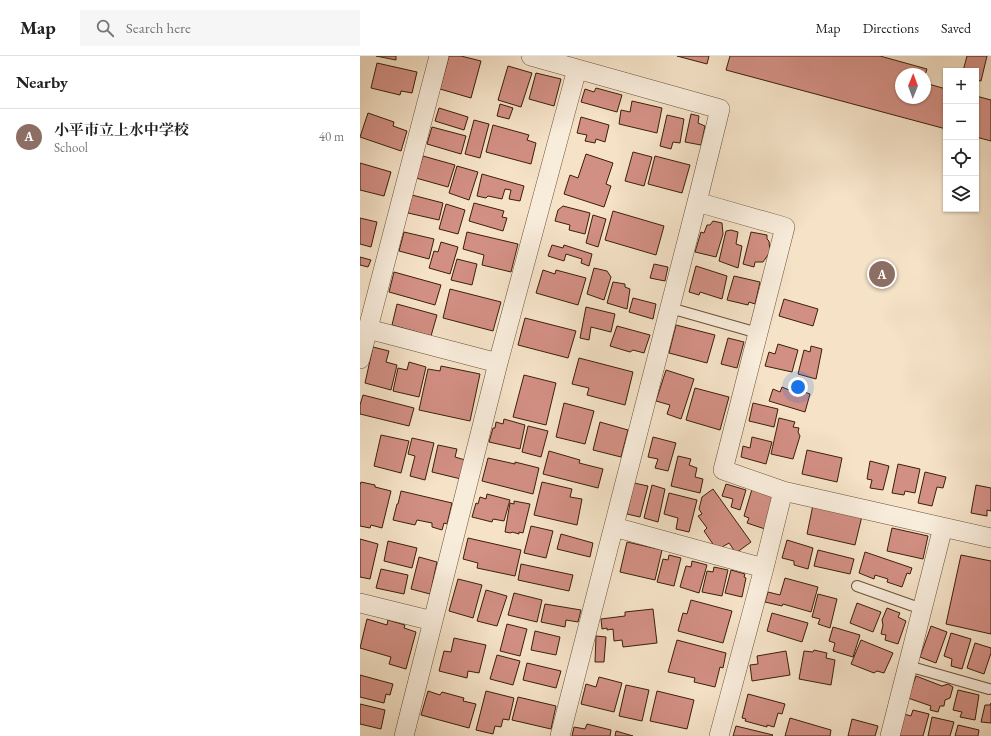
<!DOCTYPE html>
<meta charset="utf-8">
<style>
body{margin:0;font-family:"EB Garamond","Noto Serif JP",serif;background:#f6f6f6;color:#222}
.controls{position:absolute;right:12px;top:12px;display:grid;overflow:hidden;border-radius:0px;box-shadow:0 1px 3px #0004}
.controls button{width:36px;height:36px;display:grid;place-items:center;padding:0;border:0;border-bottom:1px solid #e0e0e0;background:#fff;color:#222;font:20px sans-serif}
.compass{position:absolute;left:535px;top:12px;width:36px;height:36px;border-radius:50%;background:#fff;box-shadow:0 1px 3px #0004;rotate:1deg}
.you{position:absolute;left:438px;top:331px;width:14px;height:14px;margin:-10px;border:3px solid #fff;border-radius:50%;background:#1a73e8;box-shadow:0 0 0 6px #1a73e833}
.badge{display:grid;place-items:center;width:26px;height:26px;border-radius:50%;background:#db2777;color:#fff;font-size:13px;font-weight:700}
.pin{position:absolute;translate:-50% -50%;border:2px solid #fff;box-shadow:0 1px 4px #0006}
.list{margin:0;padding:0;list-style:none}
h2{display:flex;justify-content:space-between;align-items:center;height:52px;margin:0;padding:0 16px;font-size:17px}
h2 small{font-size:13px;font-weight:400;color:#767676}
.list li{display:grid;grid-template-columns:26px 1fr auto;gap:12px;align-items:center;box-sizing:border-box;height:56px;padding:0 16px;border-top:1px solid #e0e0e0}
.list b{display:block;font-size:15px;white-space:nowrap}
.list p{margin:0;font-size:13px;white-space:nowrap;color:#767676}
.list em{font-size:13px;font-style:normal;color:#767676}
.icon{flex:none;width:22px;height:22px;fill:none;stroke:currentColor;stroke-width:2;stroke-linecap:round;stroke-linejoin:round}
.map{position:relative;flex:none;width:631px;height:680px;overflow:hidden}
header{display:flex;align-items:center;gap:24px;box-sizing:border-box;height:56px;padding:0 20px;background:#fff;border-bottom:1px solid #e0e0e0}
header strong{font-size:19px}
nav{display:flex;gap:22px;margin-inline-start:auto;font-size:14px}
.search{width:280px;height:36px;background:#f6f6f6;display:flex;align-items:center;gap:10px;box-sizing:border-box;padding:0 14px;border-radius:0px;color:#767676;font-size:15px}
main{display:flex}
aside{flex:1;background:#fff}
.map>svg:first-child{display:block}
.building{fill:#d28f83;stroke:#3b2007}
.lines{fill:none;stroke-linecap:round;stroke-linejoin:round}
.service-casing{stroke:#6a5037;stroke-width:12}
.minor-casing{stroke:#6a5037;stroke-width:20}
.service{stroke:#f8ecdb;stroke-width:10}
.minor{stroke:#f8ecdb;stroke-width:19}
</style>
<header>
<strong>Map</strong>
<div class="search"><svg class="icon" aria-label="search" viewBox="0 0 24 24"><circle cx="10" cy="10" r="6"/><path d="M15 15l6 6"/></svg>Search here</div>
<nav><a>Map</a><a>Directions</a><a>Saved</a></nav>
</header>
<main>
<aside>
<h2>Nearby<small></small></h2>
<ul class="list">
<li><span class="badge" style="background:#8d6e63">A</span><div><b>小平市立上水中学校</b><p>School</p></div><em>40 m</em></li>
</ul>
</aside>
<div class="map">
<svg width="631" height="680" viewBox="0 0 631 680">
<rect width="100%" height="100%" fill="#f5e2c7"/>
<filter id="stains"><feTurbulence type="fractalNoise" baseFrequency=".005" numOctaves="4"/><feColorMatrix values="0 0 0 0 .2 0 0 0 0 .09 0 0 0 0 .02 0 0 0 .5 -.17"/></filter>
<radialGradient id="worn" r=".72"><stop offset=".6" stop-color="#630" stop-opacity="0"/><stop offset="1" stop-color="#630" stop-opacity=".3"/></radialGradient>
<!-- building -->
<path class="building" d="M16 0H36V4Z
M89 0H101L121 5 111 42 80 33Z
M317 0H349L347 8Z
M370 0H520L567 13 565 19V18H541V42H565V27L586 33V73L366 14Z
M607 0H627L621 25 616 24V15H603Z
M17 7 57 16 52 37 41 35 40 39 11 32Z
M148 10 172 17 161 51 138 44Z
M176 17 201 23 194 50 169 43Z
M236 32 262 39 257 56 221 46 225 33 234 36Z
M616 40 631 44V85L616 81Z
M272 45 302 52 297 77 259 68 261 54 270 56Z
M140 48 153 52 149 63 137 60Z
M79 52 108 61 104 74 75 65Z
M8 57 34 66 33 70 47 75 41 95 0 81Z
M331 58 339 60 338 67 345 70 341 89 325 86Z
M307 59 324 63 320 87 313 86 311 93 300 90Z
M221 61 249 69 245 86 236 83 235 87 225 85 227 79 217 77Z
M114 64 129 68 120 102 105 98Z
M133 69 169 79 167 84 176 87 171 108 126 96Z
M72 71 106 80 101 98 67 88Z
M273 96 292 101 284 130 265 125Z
M226 98 253 107 246 128 251 130 244 151 204 138 210 119 218 122Z
M63 100 95 109 88 131 56 122Z
M295 100 330 109 322 137 288 128Z
M0 107 31 116 24 140 0 134Z
M97 110 118 116 109 144 89 137Z
M122 118 164 130 160 145 149 143 151 134 145 133 142 143 128 140 126 142 117 140Z
M52 139 83 147 79 164 48 157Z
M114 147 144 155 142 161 147 162 143 175 109 165Z
M86 148 105 154 98 178 79 173Z
M203 150 230 157 225 178 209 174 210 169 195 165 198 154Z
M253 155 304 170 296 199 245 184Z
M233 159 246 163 238 191 226 187Z
M0 162 17 166 11 191 0 188Z
M353 165 362 167 363 178 356 201 335 196 341 176 344 177 347 169H350Z
M371 174 378 176 376 188 382 190 378 212 359 205 366 175Z
M44 176 74 183 69 203 39 195Z
M107 176 158 188 151 216 122 209 124 199 103 193Z
M391 176 407 179V183L409 185 410 196 403 206H395L394 211 383 208Z
M81 186 98 191 90 218 69 212 74 195 78 196Z
M192 189 203 192 204 189 232 198 229 210 221 207 222 203 206 198 204 205 188 200Z
M0 201 11 204 8 211 0 209Z
M97 203 117 208 112 229 91 224Z
M294 208 308 211 305 225 290 222Z
M336 210 367 220 362 243 340 236 339 239 329 236Z
M234 212 247 215 251 221 244 244 227 238Z
M183 214 195 218 196 214 226 222 218 249 176 237Z
M34 216 81 229 75 249 29 236Z
M374 220 400 226 395 248 389 246 388 249 367 244Z
M253 226 265 228V231L270 233 267 253 247 247Z
M90 233 141 246 133 275 83 262Z
M273 242 296 248 293 263 269 256Z
M424 243 458 253 453 270 419 260Z
M37 248 77 259 71 280 32 269Z
M226 251 255 258 251 276 231 271 229 284 220 282Z
M165 262 216 275 208 302 158 289Z
M316 269 355 279 347 307 309 297Z
M257 270 290 279 284 297 273 294 270 296 250 290Z
M368 282 384 286 377 312 361 308Z
M418 288 438 294 432 316 405 310 409 296 415 298Z
M451 290 462 293 456 323 438 318 444 294 450 296Z
M13 291 29 295 26 306 37 309 31 334 5 327Z
M219 302 273 316 265 349 227 339 229 332 212 328Z
M49 306 66 311 59 341 33 335 38 312 47 314Z
M81 310 120 318 110 365 59 354 68 313 80 315Z
M306 314 334 323 321 363 307 358 310 349 296 345Z
M164 319 196 327 186 369 153 361Z
M422 331 436 337 439 334 450 338 445 356 409 345 413 333 420 336Z
M335 332 369 341 360 374 326 364Z
M3 339 54 352 49 370 0 358V349Z
M204 347 234 355 225 388 196 381Z
M393 347 418 353 414 371 389 365Z
M419 362 435 366 433 371 439 372 438 376 440 380 433 403 411 398Z
M144 363 165 369 160 393 129 386 133 372H135L136 366 143 368Z
M240 366 268 374 261 401 233 394Z
M168 370 188 375 181 401 162 396Z
M21 379 49 385 41 417 14 410Z
M293 381 316 387 308 415 295 412 298 403 288 401Z
M392 381 412 386 406 408 381 401 383 390 390 392Z
M52 382 74 387 65 424 50 420 55 400 48 398Z
M78 389 97 393 95 401 105 404 101 423 72 416Z
M447 394 482 402 477 426 442 418Z
M189 395 220 404 219 407 243 413 238 432 183 418Z
M318 400 331 403 329 409 337 412 335 421 343 423 340 437 311 430Z
M128 402 155 408V406L179 412 173 438 122 425Z
M510 405 529 410 523 434 510 432 512 424 507 423Z
M538 408 560 413 555 437 545 435 544 439 532 437Z
M565 416 586 421 583 432 577 431 572 450 558 447Z
M1 426 15 429V431L31 435 22 472 11 469 10 472 0 470V429Z
M182 426 212 433 210 441 222 443 217 469 174 459Z
M274 427 288 430 280 461 267 458Z
M366 428 386 434 380 454 371 451 373 443 362 440Z
M292 429 305 433 298 466 284 462Z
M616 429 631 432V455L627 454V460L611 457Z
M353 433 391 486 376 497 369 487 357 494 344 475 347 472 338 460 342 458 339 453 342 441Z
M392 433 415 440 405 473 387 467 389 462 384 460Z
M41 435 92 447 87 468 84 467 82 474 72 471V467L57 464 55 469 33 464 37 448H38Z
M309 437 337 444 329 476 316 473 318 462 304 458Z
M127 438 150 444 144 465 133 463 132 466 112 461 116 447 118 448 120 441 126 443Z
M154 445 170 448 163 477 159 476V478L152 476 151 477 145 476 150 447 154 448Z
M453 449 502 460 495 489 447 478Z
M171 470 193 475 186 502 164 497Z
M532 472 568 480 563 503 527 495Z
M201 478 233 487 230 501 197 493Z
M108 482 161 494 155 520 117 512 118 507 103 503Z
M0 483 18 488 10 523 0 521Z
M427 484 453 492 448 513 434 509V505L422 502Z
M28 485 57 492 52 512 24 505Z
M267 486 302 494 295 524 260 516Z
M458 494 494 503 490 518 454 510Z
M505 496 552 512 550 518 547 517 542 531 527 526 528 523 515 519 514 523 499 517Z
M309 499 321 502 314 530 297 526 303 503 308 504Z
M601 499 631 505V578L586 568Z
M59 501 77 506 70 538 51 533Z
M332 505 347 509 339 537 320 531 326 510 331 511Z
M161 508 213 519 209 535 158 524Z
M354 511 368 514 362 540 342 536 347 515 353 516Z
M21 513 48 519 44 538 16 532Z
M371 514 385 518 384 521 386 522 382 541 365 537Z
M425 522 458 531 451 556 423 548 422 550 405 546 408 536 420 539Z
M98 523 122 529 113 562 89 555Z
M126 534 147 540 137 570 117 565Z
M154 537 182 544 177 566 148 559Z
M458 538 477 543 470 572 458 568 460 563 452 561Z
M331 544 372 555 363 587 318 575 323 557 327 558Z
M497 547 521 556 513 576 490 567Z
M185 548 221 554 218 566 206 564 205 571 181 566Z
M527 552 540 557 538 561 546 565 538 588 525 584 526 579 521 578 523 569 522 564Z
M293 553 297 587 263 591 262 584 254 585 253 573 247 574V572L242 573 241 563 265 560V556Z
M412 557 448 567 442 586 407 575Z
M7 563 27 569 28 564 45 569 44 572 56 576 46 613 29 608 31 601 0 592Z
M147 568 167 573 160 600 140 595Z
M571 570 587 576 576 607 560 601Z
M473 571 500 579 493 601 473 595 475 587 469 585Z
M175 575 200 581 196 599 171 594Z
M591 577 611 583 602 613 591 610 592 603 584 600Z
M236 580 246 581 244 606H235Z
M94 582 126 589 119 617 108 615 107 622 79 615 84 595 91 596Z
M317 584 366 597 363 612 360 611 355 631 334 626 335 622 308 616Z
M501 584 533 597 524 617 517 615 514 617 491 608Z
M615 587 631 592V597L624 618 607 612Z
M454 594 467 597 466 602 475 604 471 629 439 623 444 595 453 596Z
M426 595 430 619 392 625 390 609 398 608 397 600Z
M137 599 160 605 153 629 130 623Z
M167 607 201 615 196 632 163 624Z
M0 619 33 628 30 639 26 638 24 647 0 641Z
M556 620 582 630 588 628 593 631 590 642 585 644 584 650H580L578 656 570 654 571 650 548 642Z
M239 621 262 627 254 656 221 648 226 628 236 631Z
M266 629 289 634 282 665 259 660Z
M598 634 619 639 615 664 600 661 602 656 593 654Z
M68 635 80 639 82 636 104 642 103 645 116 648 109 672 61 659Z
M126 635 154 642 149 664 143 663 141 671 135 670 133 678 116 674Z
M297 635 334 644 327 673 290 665Z
M388 638 425 648 422 658 418 657 414 671 407 669V671L385 665 386 663 382 662Z
M158 641 196 650 191 673 152 664Z
M631 647V667L621 666 625 649H630Z
M0 648 25 654 21 673 0 668Z
M553 654 569 658 563 680H538L544 658 551 660Z
M572 661 594 666 590 680H568Z
M430 662 471 674 470 680H425Z
M492 663 518 670 515 680H488Z
M227 668 251 674 250 680H212L214 671 225 673Z
M598 669 619 674 618 680H595Z
M376 670 413 679 412 680H373Z
M256 675 273 680H255Z"/>
<g class="lines">
<defs>
<path id="service" d="M310 252 398 277
M497 530 562 553
M548 610 629 633"/>
<path id="minor" d="M171 0 360 53 337 146 200 680
M337 146 425 171 363 414 423 435 631 482
M8 273 138 307
M0 303 79 0
M254 471 404 512
M0 547 73 565
M44 680 138 307 217 13
M359 680 404 512 423 435
M530 680 583 471"/>
</defs>
<!-- service casing -->
<use href="#service" class="service-casing"/>
<!-- minor casing -->
<use href="#minor" class="minor-casing"/>
<!-- service -->
<use href="#service" class="service"/>
<!-- minor -->
<use href="#minor" class="minor"/>
</g>
<rect width="100%" height="100%" filter="url(#stains)"/>
<rect width="100%" height="100%" fill="url(#worn)"/>
</svg>
<div class="controls">
<button>+</button>
<button>−</button>
<button><svg class="icon" aria-label="locate" viewBox="0 0 24 24"><circle cx="12" cy="12" r="6"/><path d="M12 2v4M12 18v4M2 12h4M18 12h4"/></svg></button>
<button><svg class="icon" aria-label="layers" viewBox="0 0 24 24"><path d="M12 4l9 5-9 5-9-5zM3 14l9 5 9-5"/></svg></button>
</div>
<svg class="compass" viewBox="-18 -18 36 36"><path d="M0-13l5 13h-10z" fill="#e53935"/><path d="M0 13l5-13h-10z" fill="#767676"/></svg>
<div class="you"></div>
<div class="pin badge" style="left:522px;top:218px;background:#8d6e63">A</div>
</div>
</main>
